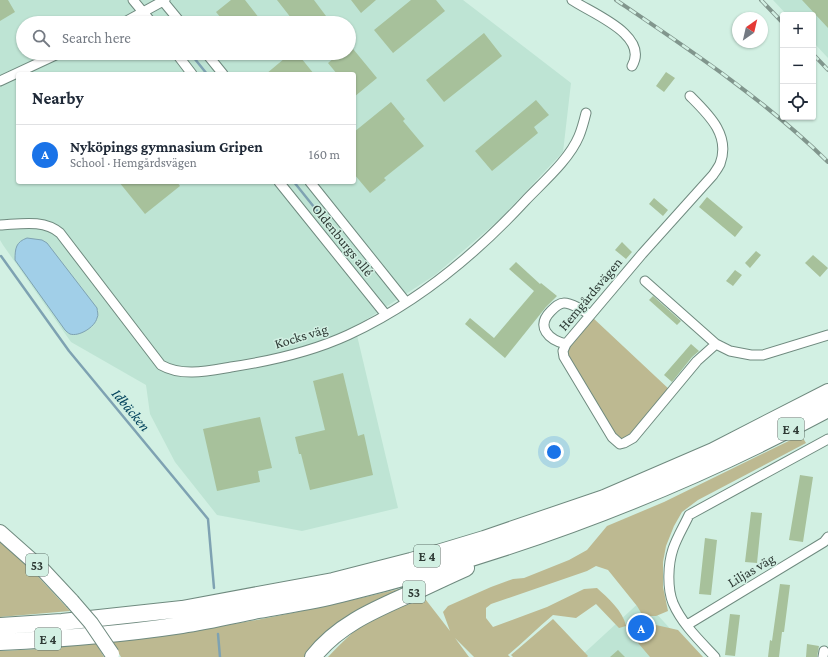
<!DOCTYPE html>
<meta charset="utf-8">
<style>
body{margin:0;font-family:"Crimson Pro",serif;background:#f2f2f3;color:#1f2937}
.controls{position:absolute;right:12px;top:12px;display:grid;overflow:hidden;border-radius:4px;box-shadow:0 1px 3px #0004}
.controls button{width:36px;height:36px;display:grid;place-items:center;padding:0;border:0;border-bottom:1px solid #e0e1e3;background:#fff;color:#1f2937;font:20px sans-serif}
.compass{position:absolute;left:732px;top:12px;width:36px;height:36px;border-radius:50%;background:#fff;box-shadow:0 1px 3px #0004;rotate:34deg}
.you{position:absolute;left:554px;top:452px;width:14px;height:14px;margin:-10px;border:3px solid #fff;border-radius:50%;background:#1a73e8;box-shadow:0 0 0 6px #1a73e833}
.badge{display:grid;place-items:center;width:26px;height:26px;border-radius:50%;background:#1a73e8;color:#fff;font-size:13px;font-weight:700}
.pin{position:absolute;translate:-50% -50%;border:2px solid #fff;box-shadow:0 1px 4px #0006}
.list{margin:0;padding:0;list-style:none}
h2{display:flex;justify-content:space-between;align-items:center;height:52px;margin:0;padding:0 16px;font-size:17px}
h2 small{font-size:13px;font-weight:400;color:#747a83}
.list li{display:grid;grid-template-columns:26px 1fr auto;gap:12px;align-items:center;box-sizing:border-box;height:60px;padding:0 16px;border-top:1px solid #e0e1e3}
.list b{display:block;font-size:15px;white-space:nowrap}
.list p{margin:0;font-size:13px;white-space:nowrap;color:#747a83}
.list em{font-size:13px;font-style:normal;color:#747a83}
.icon{flex:none;width:22px;height:22px;fill:none;stroke:currentColor;stroke-width:2;stroke-linecap:round;stroke-linejoin:round}
.map{position:relative;flex:none;width:828px;height:657px;overflow:hidden}
.search{position:absolute;background:#fff;box-shadow:0 1px 3px #0004;left:16px;top:16px;width:340px;height:44px;display:flex;align-items:center;gap:10px;box-sizing:border-box;padding:0 14px;border-radius:22px;color:#747a83;font-size:15px}
.panel{position:absolute;background:#fff;box-shadow:0 1px 3px #0004;left:16px;top:72px;width:340px;height:112px;border-radius:4px}
.map>svg:first-child{display:block}
.built{fill:#bee4d4;fill-rule:evenodd}
.green{fill:#bdb991}
.water{fill:#a1cfe8;stroke:#7ea2b2}
.lines{fill:none;stroke-linecap:round;stroke-linejoin:round}
.stream{stroke:#7ea2b2;stroke-width:2.5}
.building{fill:#a7c19b}
.minor-casing{stroke:#6f8a7f;stroke-width:11}
.primary-casing{stroke:#6f8a7f;stroke-width:16}
.motorway-casing{stroke:#6f8a7f;stroke-width:18}
.minor{stroke:#fff;stroke-width:9}
.primary{stroke:#fff;stroke-width:14}
.motorway{stroke:#fff;stroke-width:16}
.rail-casing{stroke:#81968d;stroke-width:4}
.rail{stroke:#d2f0e3;stroke-width:2.5;stroke-dasharray:8;stroke-linecap:butt}
.primary-bridge-casing{stroke:#6f8a7f;stroke-width:16;stroke-linecap:butt}
.primary-bridge{stroke:#fff;stroke-width:14}
.labels{text-anchor:middle;stroke-width:3;stroke-linejoin:round;paint-order:stroke}
.shield{fill:#d2f0e3;stroke:#5f7169;stroke-width:1}
.shield-label{font-size:13px;font-weight:bold;fill:#2e3a35}
.street-label{font-size:14px;fill:#2e3a35;stroke:#d2f0e3}
.water-label{font-size:15px;font-style:italic;fill:#02425c;stroke:#d2f0e3}
</style>
<div class="map">
<svg width="828" height="657" viewBox="0 0 828 657">
<rect width="100%" height="100%" fill="#d2f0e3"/>
<!-- built -->
<path class="built" d="M0 0H463L571 83 563 152 499 220 435 275 355 327 398 508 302 531 217 515 175 462 150 414 146 385 71 342 3 245 0 240ZM23 23H349V53H23ZM18 74H354V182H18Z
M773 0H828V58L813 42V15H787Z
M643 599 696 657H580Z"/>
<!-- green -->
<path class="green" d="M592 317 671 391 632 436 618 442 567 357 568 345Z
M801 435 806 443 698 500 682 512 674 526 666 546 663 562V587L668 611 656 616H643L637 606 608 570 596 566 587 571 491 604 486 608V618L493 627 547 607 584 589 597 588C608 598 623 611 626 626L619 628 596 604 576 618 553 615C537 628 524 642 508 655L510 657H474L455 638 469 657H328C341 643 356 628 373 618 389 609 409 604 426 600L450 631 443 612 448 606 491 587 513 579 524 578 569 560 587 550 607 526 664 502Z
M0 540 19 556 70 611 0 617Z
M415 585 309 657H121L111 640C144 636 177 633 210 628 279 617 347 602 415 585Z
M553 619 588 656 587 657H513L511 655Z
M633 623 641 626 656 625 678 630 703 657H650L633 637 629 629Z
M96 643 104 657H0V651L40 649Z"/>
<!-- water -->
<path class="water" d="M27 238 42 240 47 243 97 308C97 311 99 315 97 318 95 327 79 337 70 334 68 333 66 331 65 330L15 260C15 248 16 242 27 238Z"/>
<g class="lines">
<!-- stream -->
<path class="stream" d="M190 53 207 74
M294 182 326 222
M1 256 69 351 208 519 214 588
M218 634 220 657"/>
</g>
<!-- building -->
<path class="building" d="M0 0H8L15 12 0 21Z
M231 0H245L263 23H225L216 12Z
M277 0H314L329 20 325 23H295Z
M351 0H376L361 13Z
M411 0H436L445 11 393 53 374 30Z
M802 0H828V28Z
M484 33 502 56 444 102 426 80Z
M349 44 377 78 354 97V74H337L328 63 340 53H349Z
M291 53H297L314 74H266Z
M666 72 675 78 664 92 656 86Z
M536 100 549 115 534 127 538 133 492 171 475 151Z
M391 102 405 119 403 121 424 146 384 178 386 180 370 193 354 174V132Z
M119 182H177L180 186 145 214Z
M707 197 743 227 735 237 699 207Z
M654 198 668 210 663 216 649 204Z
M622 242 632 252 626 259 615 250Z
M756 251 761 255 750 268 745 263Z
M813 255 828 268 820 277 805 263Z
M516 262 540 284 541 283 557 296 546 307 505 358 465 324 470 318 494 338 534 291 509 269Z
M735 270 742 275 733 286 726 281Z
M653 296 681 321 677 325 649 300Z
M691 344 699 351 692 357 672 382 664 375Z
M343 373 358 436 364 434 373 475 310 490 301 454H299L295 437 325 430 313 381Z
M260 417 272 468 258 471 260 482 217 491 203 429Z
M800 475 813 477 803 542 789 540Z
M751 512 762 513 757 563 745 562Z
M705 538 717 540 711 595 699 594Z
M780 584 790 585 784 632H782L779 657H768L770 640 772 641Z
M730 614 740 615 735 656 725 655Z
M807 644 819 646 817 657H806Z
M618 650 625 657H610Z"/>
<g class="lines">
<defs>
<path id="minor" d="M133 0 152 23
M162 0 181 23
M572 0C591 13 650 35 632 66
M123 23 165 0
M176 53 192 74
M206 53 223 74
M0 81 60 53
M690 96C708 114 731 135 720 164 718 168 715 172 713 175L642 254 566 344 563 351 564 357 612 437 620 444 624 443 633 438 697 361 716 344
M279 182 386 315
M310 182 406 302
M0 225C20 224 44 219 60 233L161 365C182 377 208 371 231 367 271 361 311 352 348 335 415 304 475 255 525 201 543 182 569 160 579 136 582 129 584 121 586 113
M645 281 716 344 730 351 751 355H763L828 335
M566 344C549 340 535 327 551 311 555 307 559 303 564 303 571 303 585 311 590 315
M687 625 824 542 828 537
M715 657C700 641 682 624 673 603 667 588 668 564 673 549 677 537 684 526 689 515L828 439
M823 657 824 651"/>
<path id="primary" d="M0 532 44 571 72 601"/>
<path id="motorway" d="M0 626 62 622 182 609 333 581 411 561 484 539 604 498 713 451 828 392
M0 642C61 639 122 634 182 625 208 621 234 615 259 610 286 605 314 601 341 594 510 553 674 492 828 409
M313 657C338 625 374 610 410 594 429 585 448 576 466 568"/>
</defs>
<!-- minor casing -->
<use href="#minor" class="minor-casing"/>
<!-- primary casing -->
<use href="#primary" class="primary-casing"/>
<!-- motorway casing -->
<use href="#motorway" class="motorway-casing"/>
<!-- minor -->
<use href="#minor" class="minor"/>
<!-- primary -->
<use href="#primary" class="primary"/>
<!-- motorway -->
<use href="#motorway" class="motorway"/>
<defs>
<path id="rail" d="M616 0C690 50 764 99 828 162
M761 0 783 23
M813 54 828 70"/>
</defs>
<!-- rail casing -->
<use href="#rail" class="rail-casing"/>
<!-- rail -->
<use href="#rail" class="rail"/>
<defs>
<path id="primary-bridge" d="M72 601 91 623 112 654"/>
</defs>
<!-- primary-bridge casing -->
<use href="#primary-bridge" class="primary-bridge-casing"/>
<!-- primary-bridge -->
<use href="#primary-bridge" class="primary-bridge"/>
</g>
<g class="labels">
<!-- shield labels -->
<g class="shield">
<rect x="778" y="418" width="26" height="22" rx="3"/>
<rect x="414" y="545" width="26" height="22" rx="3"/>
<rect x="26" y="554" width="22" height="22" rx="3"/>
<rect x="403" y="581" width="22" height="22" rx="3"/>
<rect x="35" y="628" width="26" height="22" rx="3"/>
</g>
<g class="shield-label">
<text x="791" y="434">E 4</text>
<text x="427" y="561">E 4</text>
<text x="37" y="570">53</text>
<text x="414" y="597">53</text>
<text x="48" y="644">E 4</text>
</g>
<!-- street labels -->
<g class="street-label">
<text transform="translate(343 240) rotate(51)" y="5">Oldenburgs allé</text>
<text transform="translate(590 294) rotate(-50)" y="5">Hemgårdsvägen</text>
<text transform="translate(301 336) rotate(-17)" y="5">Kocks väg</text>
<text transform="translate(751 570) rotate(-31)" y="5">Liljas väg</text>
</g>
<!-- water labels -->
<g class="water-label">
<text transform="translate(131 410) rotate(50)" y="5">Idbäcken</text>
</g>
</g>
</svg>
<div class="controls">
<button>+</button>
<button>−</button>
<button><svg class="icon" aria-label="locate" viewBox="0 0 24 24"><circle cx="12" cy="12" r="6"/><path d="M12 2v4M12 18v4M2 12h4M18 12h4"/></svg></button>
</div>
<svg class="compass" viewBox="-18 -18 36 36"><path d="M0-13l5 13h-10z" fill="#e53935"/><path d="M0 13l5-13h-10z" fill="#747a83"/></svg>
<div class="you"></div>
<div class="pin badge" style="left:641px;top:628px">A</div>
<div class="search"><svg class="icon" aria-label="search" viewBox="0 0 24 24"><circle cx="10" cy="10" r="6"/><path d="M15 15l6 6"/></svg>Search here</div>
<section class="panel">
<h2>Nearby<small></small></h2>
<ul class="list">
<li><span class="badge">A</span><div><b>Nyköpings gymnasium Gripen</b><p>School · Hemgårdsvägen</p></div><em>160 m</em></li>
</ul>
</section>
</div>
